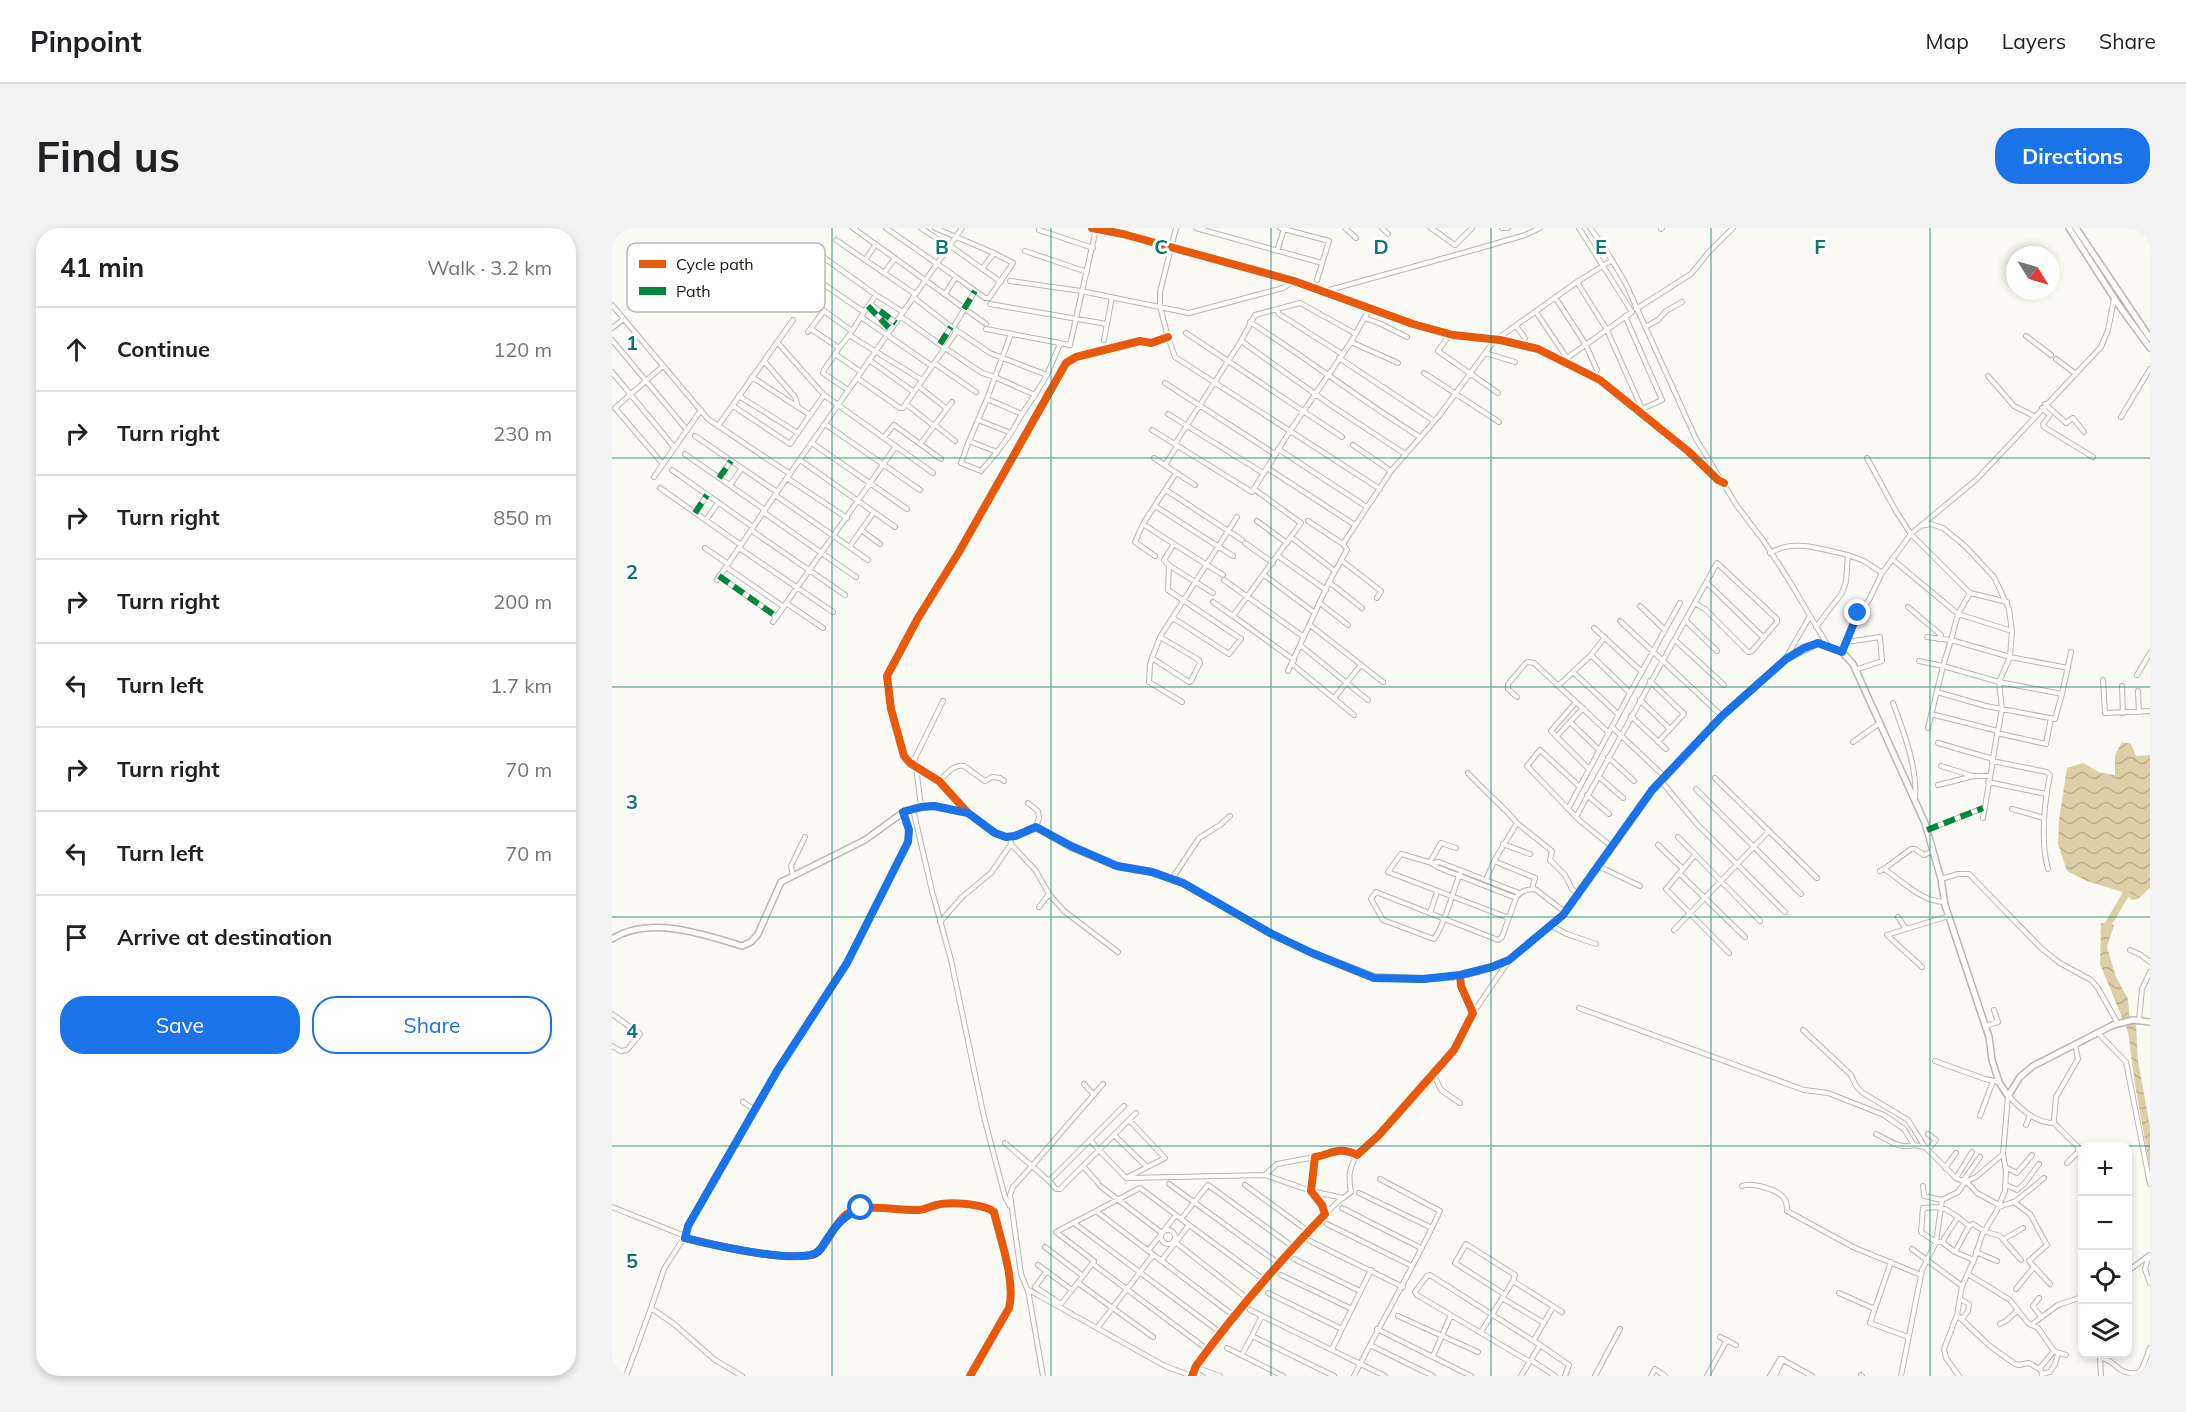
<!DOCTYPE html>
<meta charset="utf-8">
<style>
body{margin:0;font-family:Mulish,sans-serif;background:#f2f2f2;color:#202124}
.controls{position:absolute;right:18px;bottom:18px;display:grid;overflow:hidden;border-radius:12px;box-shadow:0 3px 9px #0003}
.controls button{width:54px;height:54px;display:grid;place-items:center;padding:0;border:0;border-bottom:2px solid #e0e0e0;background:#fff;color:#202124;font:30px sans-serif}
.compass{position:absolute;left:1394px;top:18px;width:54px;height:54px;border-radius:50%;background:#fff;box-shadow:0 3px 9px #0003;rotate:127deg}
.stop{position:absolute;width:18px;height:18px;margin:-14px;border:4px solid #1a73e8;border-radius:50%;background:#fff}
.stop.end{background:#1a73e8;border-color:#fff;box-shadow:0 2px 6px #0008}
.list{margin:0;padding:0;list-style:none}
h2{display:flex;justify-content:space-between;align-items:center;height:78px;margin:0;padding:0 24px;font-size:26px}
h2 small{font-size:20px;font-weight:400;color:#757577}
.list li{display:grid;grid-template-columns:39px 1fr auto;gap:18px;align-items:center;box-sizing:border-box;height:84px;padding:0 24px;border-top:2px solid #e0e0e0}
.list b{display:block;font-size:22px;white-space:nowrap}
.list em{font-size:20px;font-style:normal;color:#757577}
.actions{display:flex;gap:12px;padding:18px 24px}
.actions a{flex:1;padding:14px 0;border:2px solid #1a73e8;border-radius:24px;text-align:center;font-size:21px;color:#1a73e8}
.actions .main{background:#1a73e8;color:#fff}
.icon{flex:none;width:33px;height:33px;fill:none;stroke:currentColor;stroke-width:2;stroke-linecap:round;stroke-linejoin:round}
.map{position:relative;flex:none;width:1538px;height:1148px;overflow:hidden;border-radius:24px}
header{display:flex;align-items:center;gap:36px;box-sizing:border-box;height:84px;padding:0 30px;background:#fff;border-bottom:2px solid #e0e0e0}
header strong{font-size:28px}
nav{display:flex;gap:33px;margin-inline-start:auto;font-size:21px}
.intro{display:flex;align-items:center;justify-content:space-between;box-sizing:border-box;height:144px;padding:0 36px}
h1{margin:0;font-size:42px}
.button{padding:15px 27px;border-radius:24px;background:#1a73e8;color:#fff;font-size:21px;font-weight:700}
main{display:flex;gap:36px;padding:0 36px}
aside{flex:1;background:#fff;border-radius:24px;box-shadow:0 3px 9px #0003}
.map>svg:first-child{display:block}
.water{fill:url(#water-waves)}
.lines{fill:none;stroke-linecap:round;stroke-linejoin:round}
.river{stroke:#dccfa5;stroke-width:7}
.minor-casing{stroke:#b9b7b0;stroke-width:6}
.major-casing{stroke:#b9b7b0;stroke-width:8}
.minor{stroke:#fffefd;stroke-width:4}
.major{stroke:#fffefd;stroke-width:5}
.quiet{stroke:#00873e;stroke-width:6;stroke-dasharray:12 6;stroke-linecap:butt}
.cycleway-casing{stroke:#fff;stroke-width:11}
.cycleway{stroke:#e8590c;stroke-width:8}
.route{stroke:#1a73e8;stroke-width:8}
.grid{fill:none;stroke:#0f766e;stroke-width:1.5;stroke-opacity:0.55}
.key{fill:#fff;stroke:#bab9b7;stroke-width:1.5}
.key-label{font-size:16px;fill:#1a170e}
.grid-label{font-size:20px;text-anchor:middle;font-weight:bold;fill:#0f766e;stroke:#fff;stroke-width:6;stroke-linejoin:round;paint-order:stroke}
</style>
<header>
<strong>Pinpoint</strong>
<nav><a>Map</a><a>Layers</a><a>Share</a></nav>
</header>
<div class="intro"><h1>Find us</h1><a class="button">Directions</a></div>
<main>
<aside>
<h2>41 min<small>Walk · 3.2 km</small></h2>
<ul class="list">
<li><svg class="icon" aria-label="ahead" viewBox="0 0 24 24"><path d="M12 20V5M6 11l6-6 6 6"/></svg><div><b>Continue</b></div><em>120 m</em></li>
<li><svg class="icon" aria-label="right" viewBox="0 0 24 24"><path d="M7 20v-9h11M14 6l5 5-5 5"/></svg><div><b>Turn right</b></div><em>230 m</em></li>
<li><svg class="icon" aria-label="right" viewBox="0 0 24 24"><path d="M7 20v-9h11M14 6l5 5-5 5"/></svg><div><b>Turn right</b></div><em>850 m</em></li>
<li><svg class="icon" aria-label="right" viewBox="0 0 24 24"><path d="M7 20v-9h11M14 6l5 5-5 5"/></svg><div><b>Turn right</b></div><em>200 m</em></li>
<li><svg class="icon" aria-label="left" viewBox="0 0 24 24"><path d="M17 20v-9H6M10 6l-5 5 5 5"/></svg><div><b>Turn left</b></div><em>1.7 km</em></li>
<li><svg class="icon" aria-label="right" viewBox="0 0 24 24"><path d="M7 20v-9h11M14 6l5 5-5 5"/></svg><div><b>Turn right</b></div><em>70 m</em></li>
<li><svg class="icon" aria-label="left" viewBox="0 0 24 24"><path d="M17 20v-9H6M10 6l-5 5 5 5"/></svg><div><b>Turn left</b></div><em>70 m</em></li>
<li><svg class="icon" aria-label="arrive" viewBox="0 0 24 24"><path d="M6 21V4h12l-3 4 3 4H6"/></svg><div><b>Arrive at destination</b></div></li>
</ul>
<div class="actions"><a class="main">Save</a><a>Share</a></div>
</aside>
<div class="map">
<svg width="1538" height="1148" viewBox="0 0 1538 1148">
<defs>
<pattern id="water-waves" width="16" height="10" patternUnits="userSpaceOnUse" patternTransform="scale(1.5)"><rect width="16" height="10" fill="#dccfa5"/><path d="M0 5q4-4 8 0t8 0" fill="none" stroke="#bcb18d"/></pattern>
</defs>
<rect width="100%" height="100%" fill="#fcfaf4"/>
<!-- water -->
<path class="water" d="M1510 514 1519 516 1524 528 1538 527V660L1526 671 1520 672 1510 664 1475 653 1455 643 1446 616 1447 592 1455 540 1471 535 1489 545 1503 547V527Z
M1489 695 1502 697 1495 719 1504 749 1516 771 1517 786 1524 797 1526 833 1538 898V940L1523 857 1516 804 1488 736Z"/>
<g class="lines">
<!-- river -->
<path class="river" d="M1492 703 1514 666"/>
<defs>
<path id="minor" d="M241 0 374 96
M274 0 344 49 333 66
M309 0 336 18
M323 0 382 25 370 41
M480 0 511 6 682 53 801 96 841 107 888 112 926 121 988 152 1076 223 1106 252 1112 255
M564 0 548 64V78L555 106 563 129 768 261
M584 0 710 35
M668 0 717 13 705 52
M733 0 744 10
M770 0 776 6
M819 0 843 17 860 0
M890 0H896
M978 0 989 14 1013 54 1084 211 1125 278 1151 312 1175 349 1216 418
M1049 1 1050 0
M427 2 481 20
M224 12 303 66
M337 17 389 54
M413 23 475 44
M665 23 672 1
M211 29 264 67
M253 32 264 16
M272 45 283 30
M198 47 252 84 240 103 212 83
M344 49 373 70H377L401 35 382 25
M398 53 469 63 577 85 671 60 682 53
M965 54 995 102 1030 181 1050 172 1013 88
M363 63 341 100 378 125 435 147 448 116
M710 64 865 21 913 7 928 0
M187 66 212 83 196 104
M301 69 341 100
M943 69 974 117 985 142
M258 76 284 95
M378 76 495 96
M0 77 96 191 178 246
M257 78 279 102
M1024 81 1079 46 1096 25 1121 0
M665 82 667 86 730 126
M252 84 264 67 291 84
M924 84 955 130 1020 84 967 0
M288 88 333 120 306 158
M249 89 320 138
M753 90 769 96 795 109
M638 94C696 131 750 173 808 209
M904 98 913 110
M1033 99 1046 92 1054 83 1070 74
M0 100 12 91
M199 101 227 120 223 126
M374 101 458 117 484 1
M345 103 333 120 370 145 383 149 399 106
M574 105 730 209
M838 106 826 123 886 165
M237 107 310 152
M1414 108 1439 127
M0 112 75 202
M492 112 500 69
M629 113 720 178 793 226
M165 114 212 167 321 245
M739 114 786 135
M328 116 339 99
M227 120 238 106
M873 125 903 134
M727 130 822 193
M1444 131 1464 146
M257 132 302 164
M152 133 183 169 186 179
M322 135 364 164
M0 144 62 219
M812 145 887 194
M1376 148 1402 178 1422 188
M140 149 198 187
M245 150 288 180H291L306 158 335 181
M553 155 663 226
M236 162 211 145 212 142 223 126 249 144
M127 168 186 205
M294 176 322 198 340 174
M1433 176 1454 195 1461 190 1472 204
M121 178 178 216 212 167
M1430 180 1438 187 1431 196 1432 199 1481 229
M410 186 423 167
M556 186 651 245
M1509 189 1538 141
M366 192 375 171
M213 196 308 262
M323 197 343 213
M106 198 181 92
M540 202 640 264 678 203 739 114 758 80
M83 208 165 264
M272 209 282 197 329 231
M357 213 349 235 369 243 385 224 357 213 366 192 399 205 410 186 375 171 383 149 423 167 435 147
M200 215 295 281
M309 215 322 198
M563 216 629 113 643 87 688 75 744 106
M741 217 779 243
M666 221 755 279
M385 224 399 205
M73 226 153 282
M542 230 583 257
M1255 230 1285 285 1299 306 1358 365
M188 232 283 299
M51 236 3 180 51 138
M553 237 565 218
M655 240 743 297
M60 242 141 299
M42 249 89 182
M107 250 119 233
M175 250 235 290
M118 257 130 240
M48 260 129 317
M642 261 689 295 621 388 682 432
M554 262 630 312
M543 278 621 328
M151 284 244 349
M83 285 95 267
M94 292 106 275
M645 293 675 315
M531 296 562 316 552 332 557 337 556 362 629 411 617 426 561 390
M1308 298 1319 296 1331 300 1353 318 1382 349 1397 381 1400 403
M139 302 233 367
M249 302 268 316
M679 309 723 343
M633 315 661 335
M562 316 611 347
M731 316 779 243 827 188 882 113 965 54 1000 32
M238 318 262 284
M93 320 116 336
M127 320 221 384
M1158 325C1182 310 1211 322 1236 327L1234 354 1230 365 1204 399
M1236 327 1252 333 1270 345
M543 328 523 314 531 296 564 245
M666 328 714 362
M1280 331 1346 386 1339 412 1398 429 1387 454 1450 466 1459 424
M256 332 163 267 350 0
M729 332 769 363 765 370
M558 338 601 365
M114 339 172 379
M652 347 703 385
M107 348 165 389
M105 352 163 267
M612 352 692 409
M717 354 750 380
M1095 355 1152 410
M601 374 621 388
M1395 374 1358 365 1346 386 1400 403 1398 429 1456 440
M174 375 211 400
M708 375 736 397
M1028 378 1053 402
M1296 379 1329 407 1326 411
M1008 393 1110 488
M1074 393 1105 423
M161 394 284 218
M698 397 771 454
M982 400 1030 444
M548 409 587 432 588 435 579 453 577 454 540 430 548 409 625 289
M1063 412 1112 457
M1235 414 1268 409 1270 433 1243 442
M688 417 756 472
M1230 424 1246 385 1257 372 1270 345 1299 306 1365 251 1489 119 1496 102 1502 71
M979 427 1018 465
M540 430 538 437 537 454 570 474
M1174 430 1198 388
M1307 433 1331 438 1339 412 1315 409
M680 436 742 487
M676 443 717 354 735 322 731 316 696 293
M961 444 1006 486
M1525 447 1538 425
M1491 452 1493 485 1538 483
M1038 453 1072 486 1046 514
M946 458 979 427 993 409
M1510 458 1511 485
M1526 463 1527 484
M1325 464 1374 478 1443 491 1450 466
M905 469 896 461V456L914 435 916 434 922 435 997 505
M722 470 749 437
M1028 472 1058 501
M964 474 939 503 977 541
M1281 475C1291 502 1306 541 1303 570
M1019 488 1054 521
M958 494 987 522
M1000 499 1053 549
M1316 500 1331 438 1387 454 1390 481 1386 503 1319 486
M1385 505 1434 516 1439 490
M945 508 971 480
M1241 514 1268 495
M1326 515 1381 531 1385 506
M996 529 1022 553
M1380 533 1435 544 1438 547C1432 577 1428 611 1436 641
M1329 538 1361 548
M856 545C872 563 890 577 905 595L882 633 923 650 920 661
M986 548 1011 570
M1103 550 1205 650
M327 553C335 546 341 536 352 538L373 553 380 549 388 550 392 553
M1049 553 1085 596 1173 684
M1376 554 1434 566
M1326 557 1362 548H1378
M968 559 928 522 915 538 968 593 999 618
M1084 561 1189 666
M975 567 997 586
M416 575 426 583 427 590 424 599
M309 579 303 530 331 473
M301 581 320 663 339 732 372 889 393 969 398 978
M956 581 1018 465 1068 375
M1400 581 1432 590
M356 584 327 553 298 535 292 528 279 481 275 448 306 390 347 324 454 135 464 129 528 113 539 115 556 109
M964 589 1105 335 1165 391V394L1140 423 1136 424 1093 381 1083 375
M1371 590 1381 532
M905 595 940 623 938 632 953 647 960 661 967 667
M1315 602 1371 580
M398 609 399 616 424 643 437 666 427 679
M1066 609 1148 693
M891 616 918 626
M1046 617 1071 641
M1083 627 1054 661 1117 725
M818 634 829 615 844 620
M820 635 789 626 776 644 897 690
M986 638 1028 658
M1272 641 1299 621H1303L1312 627 1321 623
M849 643 847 648C841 664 832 698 822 711L771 692 759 671 764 664 886 712 890 709 904 670C908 663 914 661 923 661L953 684
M1268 643 1272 641 1275 643C1293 655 1310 674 1333 674
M1067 645 1133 709
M181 648 179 638 193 609
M560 651 587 610 608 597 618 588
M1329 651 1346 646H1357L1430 721 1448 735 1479 752 1486 760 1506 796
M874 652 882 633
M437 666 452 683 506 724
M904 670 825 639 820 635 827 634 907 665
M818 685 825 664
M1286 689 1294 701 1337 688
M328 694 350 669 379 645 399 616
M938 697 955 706 984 716
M1294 701 1275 707 1310 739
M1062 702 1157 603
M1518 722 1529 727 1538 734
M967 780 1192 862 1216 865 1272 887 1292 901 1302 917 1313 919
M861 785 898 731
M0 786 28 806 15 822 9 823 0 818
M1527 792 1530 761 1538 744
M1373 798 1386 794 1382 782
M1191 802 1239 847 1244 858 1251 865 1296 892 1313 919 1344 950 1353 954
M1486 805 1514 834 1538 956
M1323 833 1373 851 1387 854
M821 845 829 862 848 875
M472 856 482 867
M1397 868C1408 881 1424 895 1442 895
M512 878 478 912 487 922 524 885
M143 882 165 843 235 735 296 614 297 602 291 584
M1368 888 1381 853
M1414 897 1418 887
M1264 906C1277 912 1288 922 1302 917
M502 907 535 939
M478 912 437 953 420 938 491 856
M393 915 420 938 401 959 398 967 409 1046 415 1061 553 1138 580 1148
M1316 922 1324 912 1316 906
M703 929 665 936 653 947 699 963 731 970 739 964C736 949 737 940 745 927
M1455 935 1466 924V919L1442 895V892L1444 869 1466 831 1463 816
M1393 939 1405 945 1420 927
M1333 940 1344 925
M517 950 653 947
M1344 950 1360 924
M437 953 444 961H448L471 938
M1351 953 1368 929
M1355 954 1365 965 1387 977
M486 955 471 938 487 922 514 950 553 930 517 892
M557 956 666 1035
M633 957 696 1003
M1394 957 1405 962 1412 956 1427 936
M488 958 550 1005
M1130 958C1139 954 1164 961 1171 969 1175 973 1175 978 1175 983L1241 1019 1309 1047
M1311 958 1312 968 1330 972
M747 965 820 1000
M1402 974 1418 986 1435 1017 1417 1033 1438 1056
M0 979 73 1008 52 1041 39 1080 62 1096 103 1132 130 1148
M1328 979 1311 980 1309 1004 1324 1014H1330L1343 1024 1362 1032
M1387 979 1404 973 1432 950
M730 980 809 1020
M1329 981H1333L1346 989 1330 1014
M484 983 622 1088
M713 986 730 970
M1346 989 1357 998
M569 991 596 957 680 1018
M462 995 609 1105
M715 996 800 1038
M577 997 652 1052
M549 1009a7 7 0 1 1 14 0a7 7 0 1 1-14 0Z
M73 1008 76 998 102 950 143 882 131 874
M73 1010C107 1018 167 1033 200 1027 213 1024 222 994 235 986 256 974 284 983 307 982 315 981 321 977 329 976 341 974 373 976 382 984 388 1010 404 1054 397 1080L358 1148
M1392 1011 1411 1000
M698 1013 791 1059
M563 1014 636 1071
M433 1019 471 1048 482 1033 444 1004 528 960 564 987 536 1023
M1300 1021 1350 1058
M1343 1024 1357 998 1361 996 1372 1003 1388 1008 1409 1032
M1364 1024 1385 1033
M1537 1027 1533 1041 1538 1055
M682 1031 748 1063
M549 1033 577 997 564 987
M1279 1034 1258 1095 1296 1109
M481 1036 596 1122
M426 1037 460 1062
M435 1043 423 1059 449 1076 471 1048
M1516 1043 1536 1028
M1356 1046 1398 1072 1416 1095 1426 1100 1442 1123 1454 1127
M669 1047 740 1081
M901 1053 950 1084
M466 1055 541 1109
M1404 1061 1422 1039
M416 1062 431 1148
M656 1065 730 1101
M1227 1065 1263 1081
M890 1070 932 1095
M1427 1070 1421 1078 1429 1089
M1348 1071 1357 1076 1356 1083 1350 1091
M638 1082 773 1148
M786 1088 866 1124
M1346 1088 1379 1119 1403 1136 1407 1137 1417 1135 1429 1142 1430 1148
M1388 1096 1394 1093 1406 1082
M1419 1097 1446 1077 1470 1069
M486 1099 541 1027
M765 1101 859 1148
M869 1104 901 1053 903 1047 854 1016 843 1035 892 1066
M640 1108 722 1148
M1108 1109 1124 1117
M922 1112 941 1079
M758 1117 821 1148
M928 1117 957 1137 953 1148
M615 1120 671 1148
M720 1121 759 1042
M630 1127 650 1088
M821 1128 839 1087
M919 1132 943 1148
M1171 1132 1200 1148
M587 1140 598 1148
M588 1141 608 1148
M1427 1141 1442 1123
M1430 1146 1438 1144 1443 1136 1446 1126
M1249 1147 1250 1148
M14 1148 39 1080
M580 1148 584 1138C623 1084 667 1034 713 986L710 977 699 963 703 929C720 926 727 918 745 927L767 907 842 822 861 785 849 758 848 748
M742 1148C770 1092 802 1039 828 983L768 951
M909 1148 928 1117 818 1047 815 1048 803 1064 805 1067 918 1134
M983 1148 1008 1101
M1039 1148 1043 1141 1053 1148
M1095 1148 1115 1112
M1158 1148 1168 1131H1170
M1163 1148 1171 1131
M1289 1148 1310 1042 1324 1014 1330 972 1346 964 1353 954 1364 949 1390 927
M1347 1148 1334 1130 1332 1121 1345 1087 1350 1058 1362 1032 1370 1007 1384 984 1393 963 1394 943 1391 926 1396 868
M1489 1148 1488 1130C1504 1131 1505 1148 1526 1145L1530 1141 1538 1120"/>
<path id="major" d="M1457 0 1508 79 1538 120
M1464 0 1538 110
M0 711C37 687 91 706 130 718L139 714 146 706 169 654 253 612 293 583 309 579 322 578 356 585 383 605 394 609 403 608 424 599 459 619 505 638 540 644 571 655 660 706 700 725 762 749 811 751 848 748 880 739 897 732 951 687 1040 563 1110 488 1174 431 1206 415 1230 424 1241 436 1313 595 1329 651 1333 677 1377 809 1380 832 1387 854 1396 868 1408 849 1421 838 1501 797 1521 792 1538 794"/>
</defs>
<!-- minor casing -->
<use href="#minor" class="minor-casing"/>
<!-- major casing -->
<use href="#major" class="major-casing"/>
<!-- minor -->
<use href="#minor" class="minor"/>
<!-- major -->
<use href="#major" class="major"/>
<!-- quiet -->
<path class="quiet" d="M256 78 279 102
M352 81 363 63
M268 83 284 95
M328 116 339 99
M107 250 119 233
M83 285 95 267
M107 348 165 389
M1315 602 1371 580"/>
<defs>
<path id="cycleway" d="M480 0 511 6 682 53 801 96 841 107 888 112 926 121 988 152 1076 223 1106 252 1112 255
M356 585 327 553 298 535 292 528 279 481 275 448 306 390 347 324 454 135 464 129 528 113 539 115 556 109
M73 1010C107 1018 167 1033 200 1027 213 1024 222 994 235 986 256 974 284 983 307 982 315 981 321 977 329 976 341 974 373 976 382 984 388 1010 404 1054 397 1080L358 1148
M580 1148 584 1138C623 1084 667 1034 713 986L710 977 699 963 703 929C720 926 727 918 745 927L767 907 842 822 861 785 849 758 848 748"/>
</defs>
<!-- cycleway casing -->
<use href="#cycleway" class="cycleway-casing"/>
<!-- cycleway -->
<use href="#cycleway" class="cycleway"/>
</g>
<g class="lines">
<!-- route -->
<path class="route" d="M249 980C233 987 224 997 215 1011 212 1015 210 1020 207 1023 191 1038 96 1016 73 1010L76 998 165 843 235 735 296 614 297 602 291 584 309 579 322 578 356 585 383 605 394 609 403 608 424 599 459 618 505 638 540 644 571 655 660 706 700 725 762 750 811 751 848 747 880 739 897 732 951 687 1040 562 1110 488 1174 431 1192 420 1206 415 1230 424 1246 385"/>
</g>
<!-- grid -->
<path class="grid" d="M220 0V1148M439 0V1148M659 0V1148M879 0V1148M1099 0V1148M1318 0V1148M0 230H1538M0 459H1538M0 689H1538M0 918H1538"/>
<!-- legend -->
<rect x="15" y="15" width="198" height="69" rx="9" class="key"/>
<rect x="27" y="32" width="27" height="8" fill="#e8590c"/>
<rect x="27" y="59" width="27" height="8" fill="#00873e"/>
<g class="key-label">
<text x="64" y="42">Cycle path</text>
<text x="64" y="69">Path</text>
</g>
<g class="grid-label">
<text x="330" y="26">B</text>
<text x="549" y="26">C</text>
<text x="769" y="26">D</text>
<text x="989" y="26">E</text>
<text x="1208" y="26">F</text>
<text x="20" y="122">1</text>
<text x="20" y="351">2</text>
<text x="20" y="581">3</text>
<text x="20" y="810">4</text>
<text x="20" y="1040">5</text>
</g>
</svg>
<div class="controls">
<button>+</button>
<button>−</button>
<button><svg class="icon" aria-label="locate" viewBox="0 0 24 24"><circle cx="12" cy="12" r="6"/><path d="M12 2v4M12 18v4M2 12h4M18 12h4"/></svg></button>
<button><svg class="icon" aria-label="layers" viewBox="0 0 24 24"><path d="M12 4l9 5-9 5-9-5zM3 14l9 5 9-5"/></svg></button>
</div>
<svg class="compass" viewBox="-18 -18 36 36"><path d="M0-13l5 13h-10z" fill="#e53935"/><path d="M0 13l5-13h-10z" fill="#757577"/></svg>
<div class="stop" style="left:249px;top:980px"></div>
<div class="stop end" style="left:1246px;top:385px"></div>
</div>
</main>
